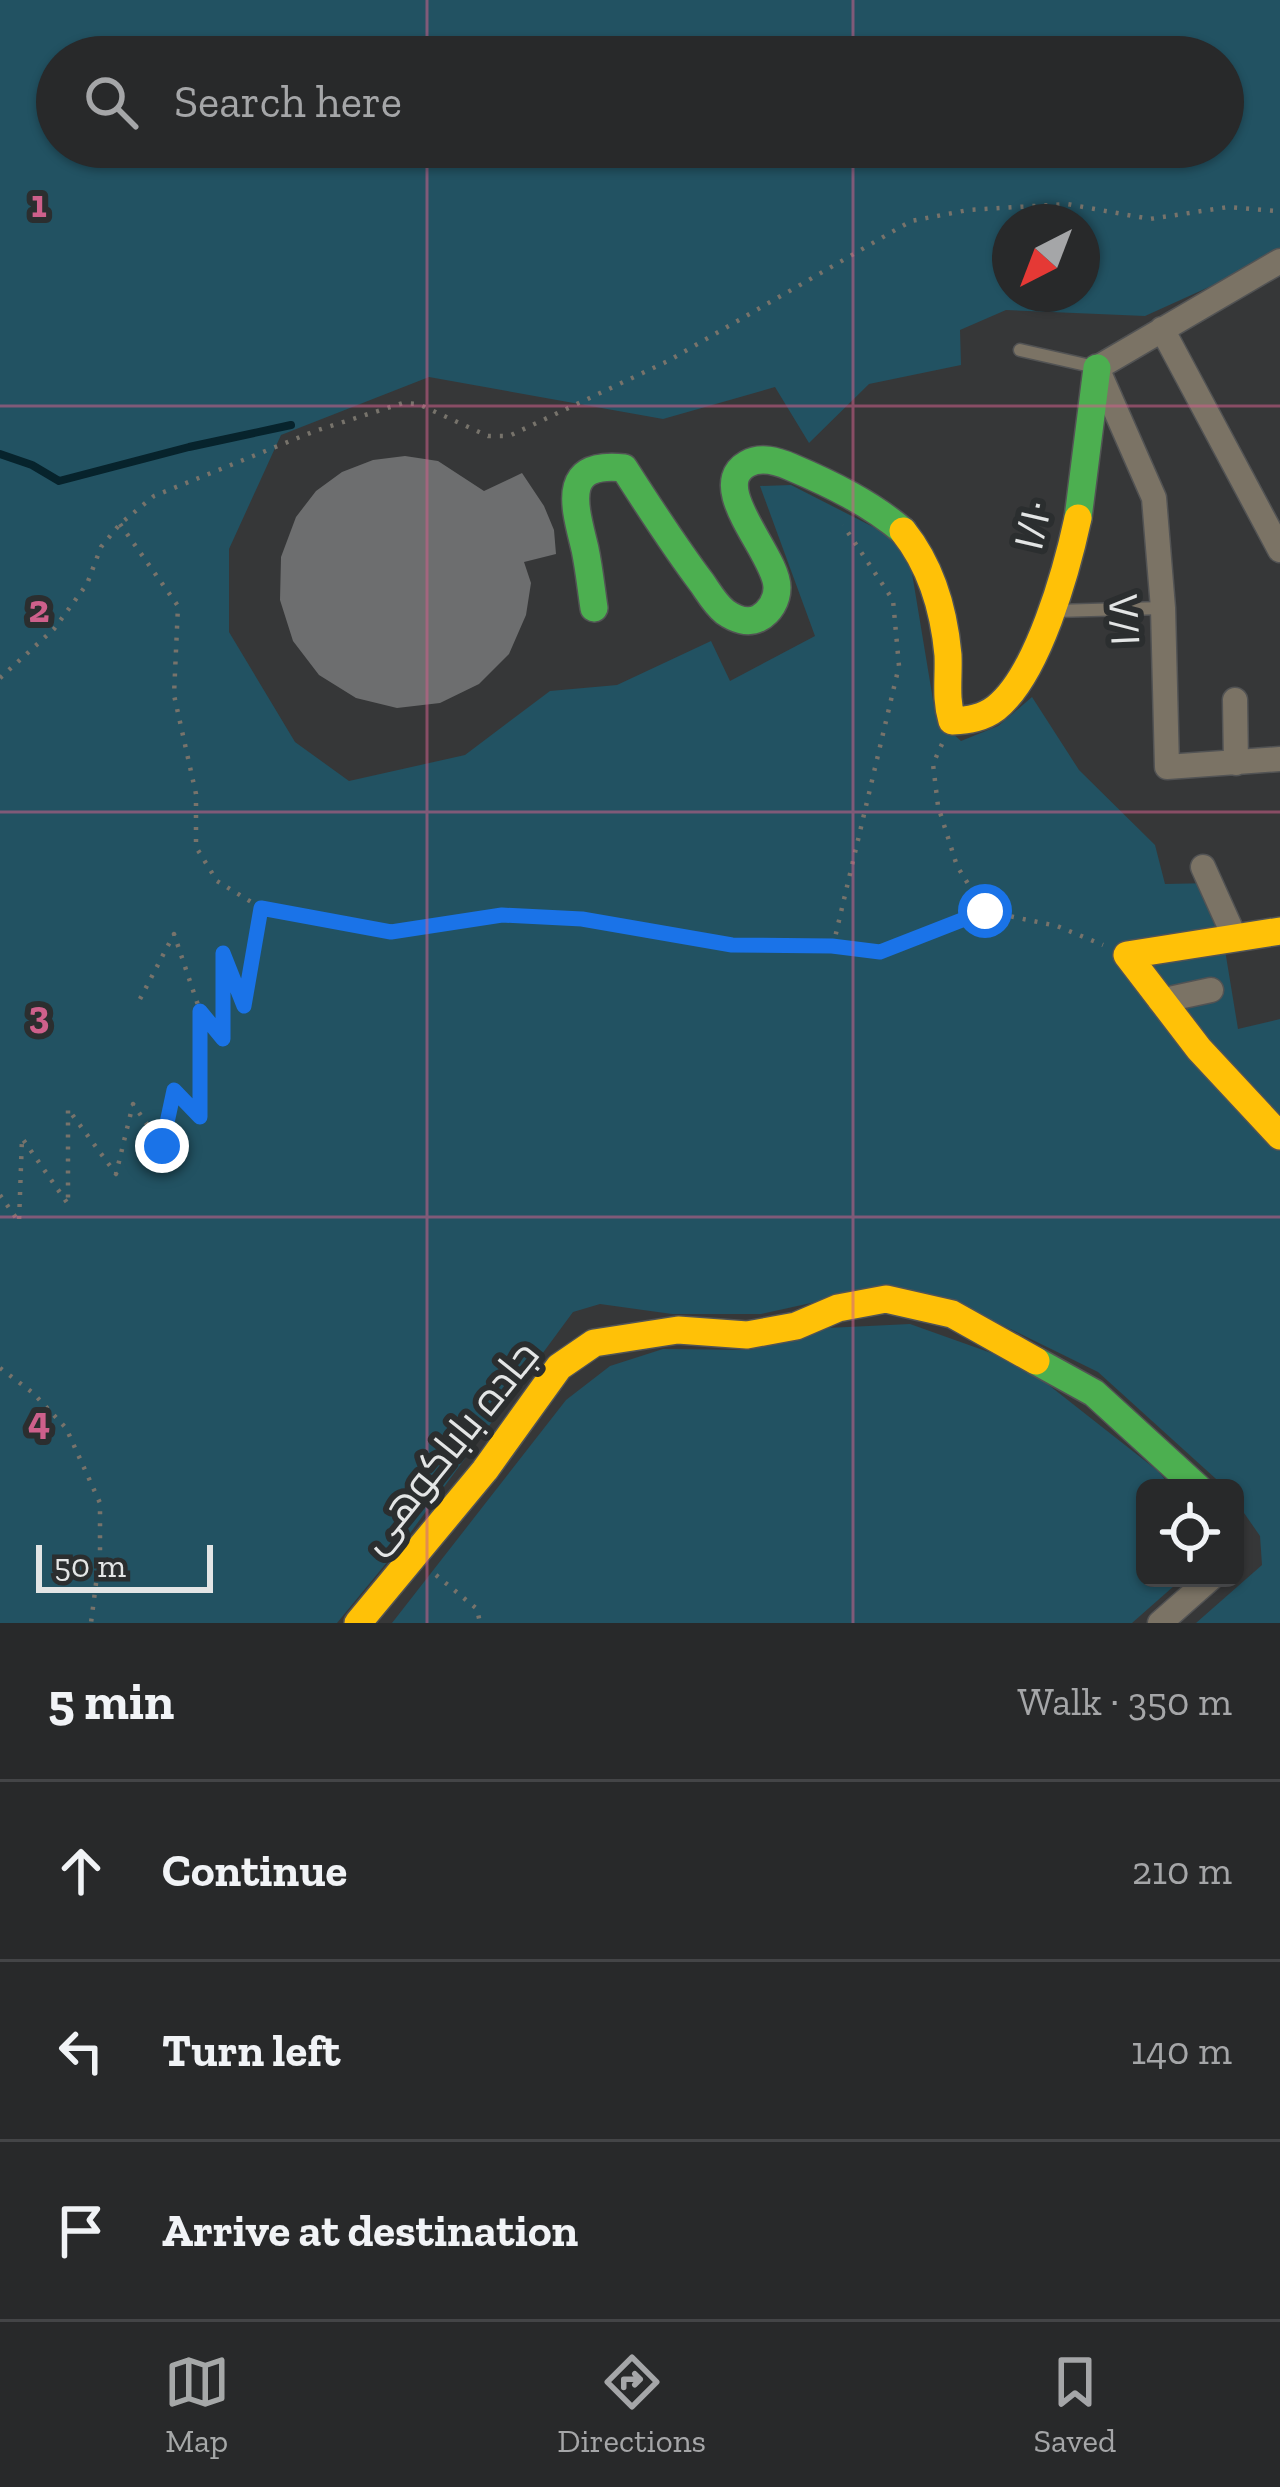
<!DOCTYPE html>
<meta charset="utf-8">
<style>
body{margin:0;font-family:"Zilla Slab",Cairo,serif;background:#343536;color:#f1f3f6}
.controls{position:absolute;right:36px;bottom:36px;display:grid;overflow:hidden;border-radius:18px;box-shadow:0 3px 9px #0004}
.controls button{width:108px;height:108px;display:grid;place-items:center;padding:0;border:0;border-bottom:3px solid #444547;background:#28292a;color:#f1f3f6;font:60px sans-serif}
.compass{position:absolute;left:992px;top:204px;width:108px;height:108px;border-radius:50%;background:#28292a;box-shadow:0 3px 9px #0004;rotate:222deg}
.scale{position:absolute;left:36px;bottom:30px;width:177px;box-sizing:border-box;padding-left:12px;border:6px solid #e3e5e5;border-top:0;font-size:33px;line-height:42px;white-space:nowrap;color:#e3e5e5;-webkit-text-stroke:9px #2b2e2f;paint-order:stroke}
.stop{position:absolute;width:36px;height:36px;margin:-27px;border:9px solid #1a73e8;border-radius:50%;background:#fff}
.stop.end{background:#1a73e8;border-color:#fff;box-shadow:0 3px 12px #0008}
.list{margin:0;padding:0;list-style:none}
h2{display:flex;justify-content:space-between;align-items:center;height:156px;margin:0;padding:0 48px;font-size:51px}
h2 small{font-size:39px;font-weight:400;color:#a5a6a8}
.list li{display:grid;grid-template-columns:78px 1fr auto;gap:36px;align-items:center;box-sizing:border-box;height:180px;padding:0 48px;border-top:3px solid #444547}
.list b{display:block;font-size:45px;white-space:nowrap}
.list em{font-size:39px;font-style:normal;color:#a5a6a8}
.icon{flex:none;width:66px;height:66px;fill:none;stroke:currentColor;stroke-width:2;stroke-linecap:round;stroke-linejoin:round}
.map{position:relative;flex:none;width:1280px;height:1623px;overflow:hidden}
.search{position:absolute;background:#28292a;box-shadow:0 3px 9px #0004;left:36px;right:36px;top:36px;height:132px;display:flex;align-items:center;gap:30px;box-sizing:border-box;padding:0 42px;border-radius:66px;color:#a5a6a8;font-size:45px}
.sheet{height:696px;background:#28292a}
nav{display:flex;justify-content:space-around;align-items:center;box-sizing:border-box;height:168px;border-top:3px solid #444547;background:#28292a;font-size:33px;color:#a5a6a8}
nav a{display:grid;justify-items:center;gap:6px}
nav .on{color:#a6a8a8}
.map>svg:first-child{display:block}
.green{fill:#225262;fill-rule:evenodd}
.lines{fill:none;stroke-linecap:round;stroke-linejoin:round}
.stream{stroke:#07232c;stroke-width:8}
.building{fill:#6d6e6f}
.lane-casing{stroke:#525354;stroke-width:15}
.street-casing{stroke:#525354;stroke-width:27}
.fast-casing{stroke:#525354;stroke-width:30}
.slow-casing{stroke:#525354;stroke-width:30}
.path{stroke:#77736b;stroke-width:4.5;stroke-dasharray:3 9;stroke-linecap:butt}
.lane{stroke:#7b7365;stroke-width:12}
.street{stroke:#7b7365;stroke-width:24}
.fast{stroke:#4caf50;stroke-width:27}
.slow{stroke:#ffc107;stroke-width:27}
.route{stroke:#1a73e8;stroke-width:15}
.grid{fill:none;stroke:#ce608b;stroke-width:3;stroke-opacity:0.55}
.labels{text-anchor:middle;stroke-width:12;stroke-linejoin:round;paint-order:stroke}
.street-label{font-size:42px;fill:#e3e5e5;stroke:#2b2e2f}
.grid-label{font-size:39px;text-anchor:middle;font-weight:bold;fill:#ce608b;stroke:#2b2e2f;stroke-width:12;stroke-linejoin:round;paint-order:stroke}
</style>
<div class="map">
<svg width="1280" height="1623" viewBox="0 0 1280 1623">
<rect width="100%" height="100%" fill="#363738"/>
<!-- green -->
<path class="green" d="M0 0H1280V255L1145 316 1006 310 960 330 961 365 869 384 809 443 775 387 663 419 429 377 281 435 229 549V632L295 742 349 781 465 755 550 691 617 685 711 641 730 681 815 636 760 486 791 485 891 536 911 567 936 718 961 741 998 726 1032 697 1079 770 1155 845 1165 884 1214 883 1238 1029 1280 1019V1623H1196L1262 1565 1260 1536 1235 1500V1488H1226L1098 1372 953 1301 884 1287 761 1314H672L600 1304 573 1312 402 1544 337 1623H0ZM57 57H1223V147H57ZM1010 222H1082V294H1010Z
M910 1324 1022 1364 1158 1471 1172 1488H1145V1578H1183L1132 1623H392L566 1400 610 1366 663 1349 750 1350 827 1328Z"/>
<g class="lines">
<!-- stream -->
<path class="stream" d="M0 454 32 465 59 481 189 447 291 425"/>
</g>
<!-- building -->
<path class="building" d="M405 456 438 461 484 491 522 473 544 506 554 530 556 554 524 562 531 583 526 615 509 654 479 684 440 703 397 708 356 698 319 675 293 641 280 600 281 557 296 517 316 491 342 472 373 460Z"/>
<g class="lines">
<defs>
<path id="lane" d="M1020 350 1095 367
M1055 611 1163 608"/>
<path id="street" d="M1280 261 1097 368 1154 498 1163 608 1167 767 1280 759
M1162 329 1280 550
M1235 700 1236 763
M1203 867 1235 938
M1160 1001 1211 990
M1160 1623 1211 1578"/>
<path id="fast" d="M1078 518 1097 368
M594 608C591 588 589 568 585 549 575 507 559 461 624 468 649 507 674 546 702 583 709 593 715 604 725 612 735 619 748 624 759 618 770 612 777 600 777 588 778 556 706 487 747 464 761 456 777 461 791 467 831 484 870 503 903 531
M1036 1361 1094 1393 1198 1488"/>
<path id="slow" d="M903 531C931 566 944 611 948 655 949 678 945 698 952 721 969 720 983 718 996 708 1038 675 1067 569 1078 518
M1280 931 1127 955 1199 1049 1280 1136
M358 1623 485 1470 559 1367 594 1343 678 1330 747 1335 796 1326 838 1308 886 1299 952 1314 1036 1361"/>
</defs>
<!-- lane casing -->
<use href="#lane" class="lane-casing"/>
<!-- street casing -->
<use href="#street" class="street-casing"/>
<!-- fast casing -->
<use href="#fast" class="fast-casing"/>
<!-- slow casing -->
<use href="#slow" class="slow-casing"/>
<!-- path -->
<path class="path" d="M120 524 178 606 174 695 196 794V847L217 881 261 908 391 932 502 915 582 919 732 945 833 946 880 952 985 911 1057 926 1103 945
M0 678 54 629 87 584 101 547 120 524 154 496 315 431 403 403 418 404 488 436H509L668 361 911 221 968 210 1067 204 1150 219 1228 207 1277 211 1280 214
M942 744 933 764 938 806 957 866 985 911
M833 946 899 666 893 600 843 525
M140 999 174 934 200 1011
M0 1195 19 1222 22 1138 68 1204V1109L116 1174 133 1104 162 1146 174 1091 200 1117V1011L222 1039 223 954 245 1006 261 908
M0 1368 33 1393 66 1428 100 1503V1552L91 1623
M436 1575 477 1609 480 1623"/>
<!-- lane -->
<use href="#lane" class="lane"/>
<!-- street -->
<use href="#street" class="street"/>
<!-- fast -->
<use href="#fast" class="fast"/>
<!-- slow -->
<use href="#slow" class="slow"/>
</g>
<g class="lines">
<!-- route -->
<path class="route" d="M162 1146 174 1090 200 1117V1011L223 1039V953L244 1006 261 908 391 932 502 915 582 919 732 945 832 946 880 952 985 911"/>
</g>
<!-- grid -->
<path class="grid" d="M427 0V57M853 0V57M427 147V1623M853 147V1623M0 406H1280M0 812H1280M0 1217H1280"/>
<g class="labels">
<!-- street labels -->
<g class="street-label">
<text transform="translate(1032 525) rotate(-77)" y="15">۱/۱۰</text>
<text transform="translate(1123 620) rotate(-93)" y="15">۱/۸</text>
<text transform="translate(448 1446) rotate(-51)" y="15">جاده باباکوهی</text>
</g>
</g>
<g class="grid-label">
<text x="39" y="217">1</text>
<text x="39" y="622">2</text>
<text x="39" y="1028">3</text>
<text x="39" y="1434">4</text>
</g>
</svg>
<div class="controls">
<button><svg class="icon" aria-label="locate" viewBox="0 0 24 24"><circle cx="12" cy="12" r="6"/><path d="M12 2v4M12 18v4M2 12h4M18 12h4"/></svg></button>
</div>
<svg class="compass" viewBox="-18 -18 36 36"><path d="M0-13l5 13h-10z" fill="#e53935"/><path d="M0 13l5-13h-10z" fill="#a5a6a8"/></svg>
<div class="scale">50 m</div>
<div class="stop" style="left:985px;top:911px"></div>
<div class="stop end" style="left:162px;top:1146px"></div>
<div class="search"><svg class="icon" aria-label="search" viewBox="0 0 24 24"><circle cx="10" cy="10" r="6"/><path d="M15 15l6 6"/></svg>Search here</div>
</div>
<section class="sheet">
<h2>5 min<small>Walk · 350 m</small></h2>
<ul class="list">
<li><svg class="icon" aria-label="ahead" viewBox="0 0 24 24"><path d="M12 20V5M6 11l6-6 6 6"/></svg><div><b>Continue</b></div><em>210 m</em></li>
<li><svg class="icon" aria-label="left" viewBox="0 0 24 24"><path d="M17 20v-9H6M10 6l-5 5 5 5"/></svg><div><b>Turn left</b></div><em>140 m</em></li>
<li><svg class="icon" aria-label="arrive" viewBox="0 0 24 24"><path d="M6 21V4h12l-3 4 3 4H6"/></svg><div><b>Arrive at destination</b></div></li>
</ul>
</section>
<nav>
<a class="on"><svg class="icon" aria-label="map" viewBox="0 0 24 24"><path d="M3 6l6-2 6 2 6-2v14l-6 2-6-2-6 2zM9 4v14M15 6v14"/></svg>Map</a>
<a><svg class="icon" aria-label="directions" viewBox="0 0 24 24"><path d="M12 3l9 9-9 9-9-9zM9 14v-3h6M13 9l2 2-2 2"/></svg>Directions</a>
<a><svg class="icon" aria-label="saved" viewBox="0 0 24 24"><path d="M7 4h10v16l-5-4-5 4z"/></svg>Saved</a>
</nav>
